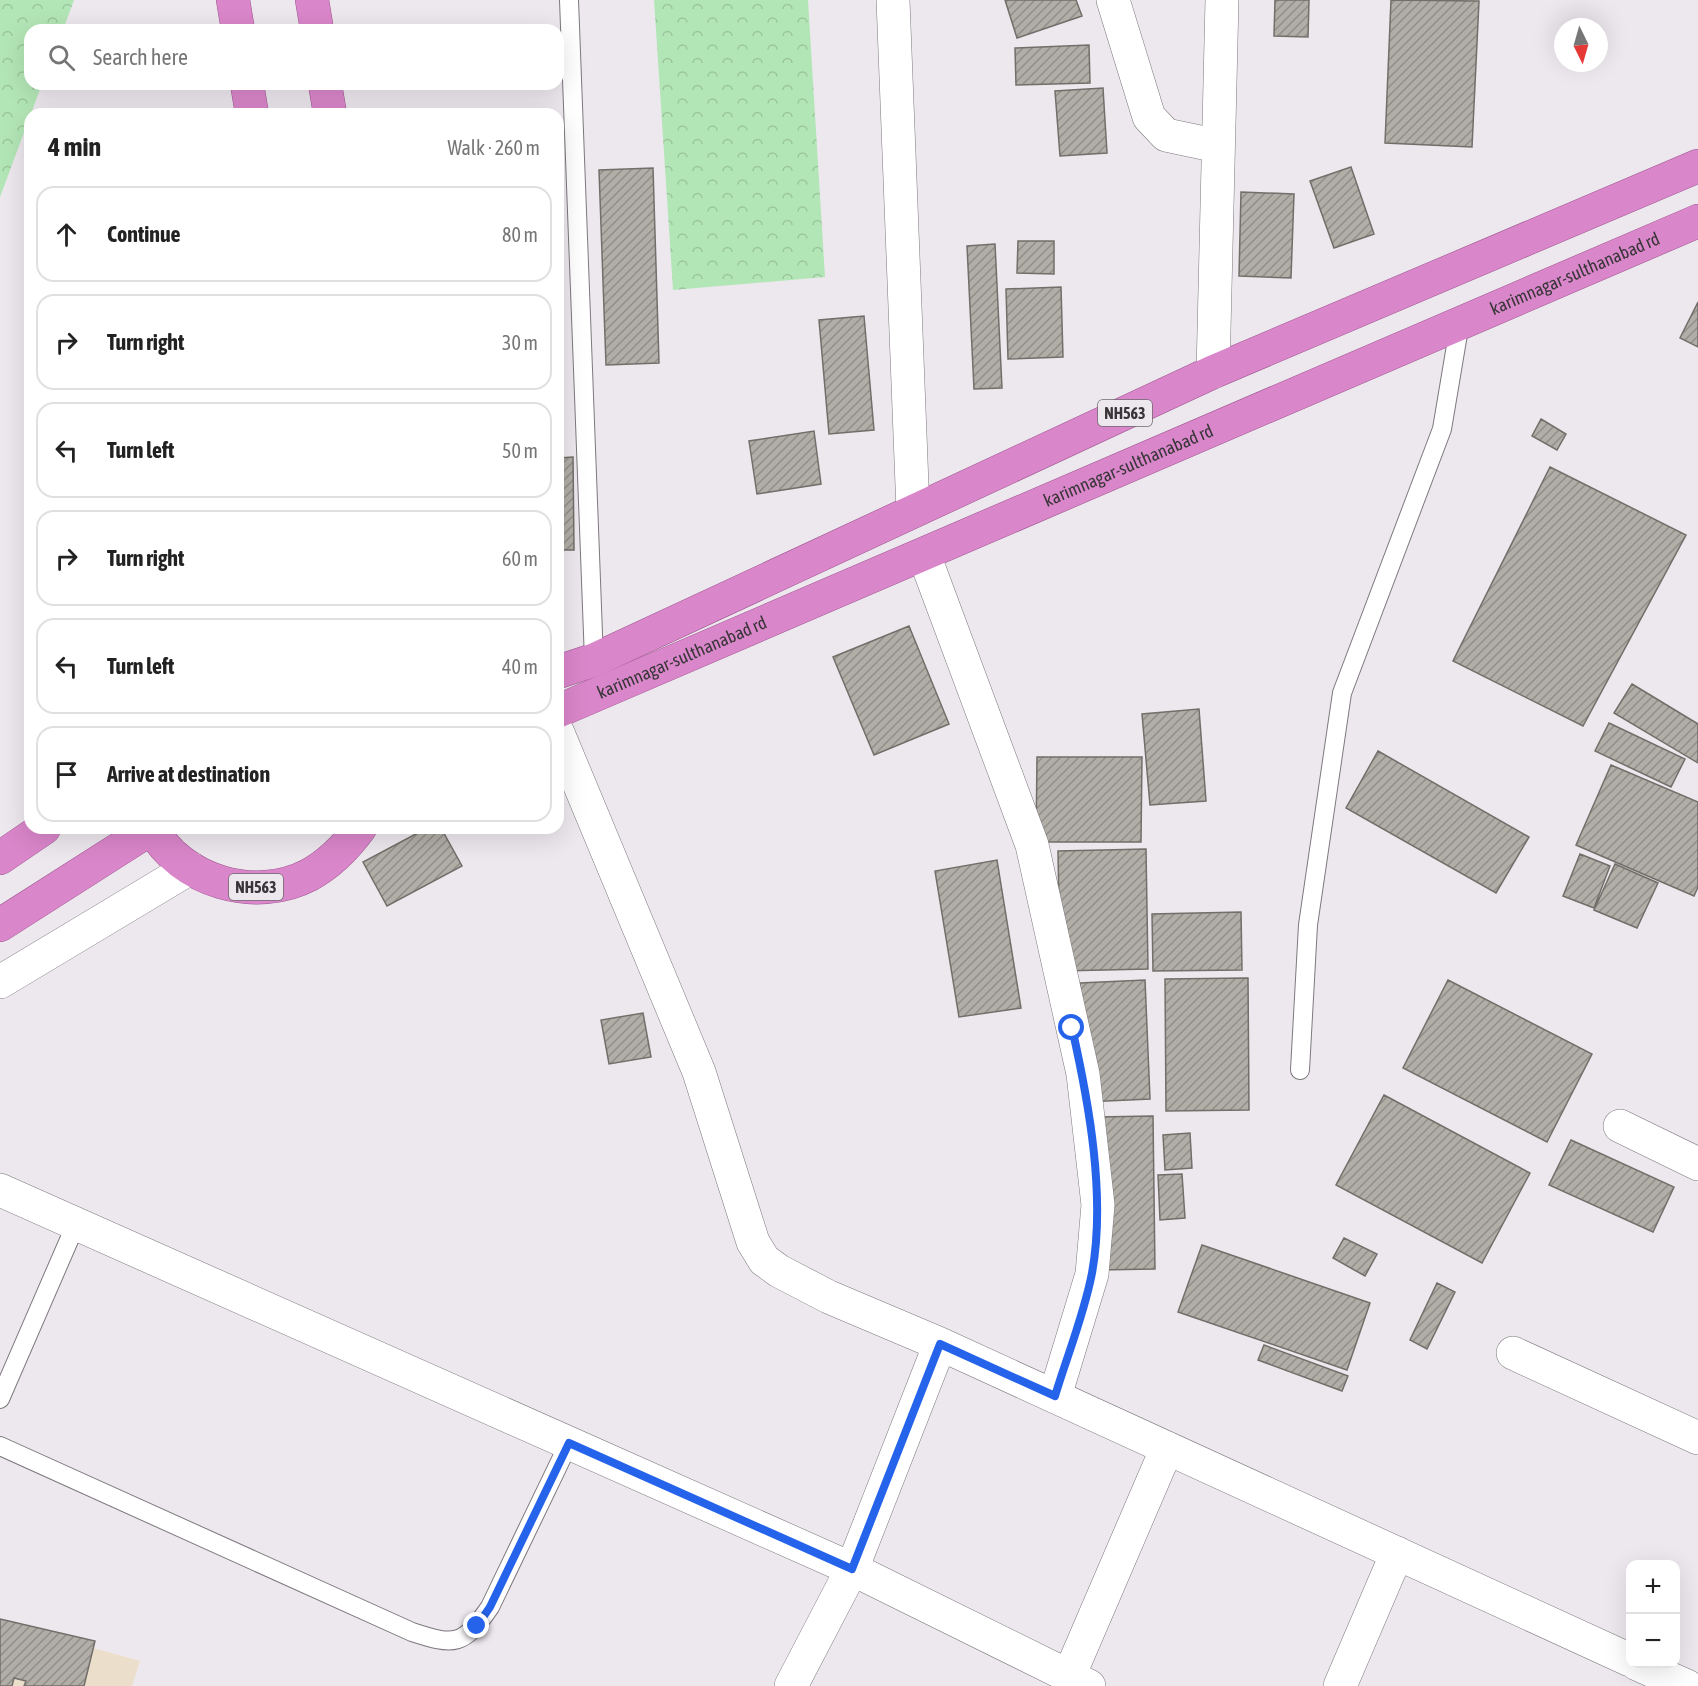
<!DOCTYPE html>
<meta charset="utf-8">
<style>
body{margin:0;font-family:"Asap Condensed",sans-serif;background:#f2f2f2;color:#222}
.controls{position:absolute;right:18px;bottom:18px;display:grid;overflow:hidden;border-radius:12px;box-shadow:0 6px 24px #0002}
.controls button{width:54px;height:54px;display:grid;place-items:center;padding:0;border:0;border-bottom:2px solid #e0e0e0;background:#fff;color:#222;font:30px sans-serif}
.compass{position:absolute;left:1554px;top:18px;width:54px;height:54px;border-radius:50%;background:#fff;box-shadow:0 6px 24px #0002;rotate:175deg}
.stop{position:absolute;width:18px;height:18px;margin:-14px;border:4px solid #2563eb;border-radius:50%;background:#fff}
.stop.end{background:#2563eb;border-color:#fff;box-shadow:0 2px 6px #0008}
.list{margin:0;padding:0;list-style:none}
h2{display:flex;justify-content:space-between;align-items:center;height:78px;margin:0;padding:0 24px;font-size:26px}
h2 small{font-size:20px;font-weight:400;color:#767676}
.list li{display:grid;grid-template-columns:39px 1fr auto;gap:18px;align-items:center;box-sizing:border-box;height:96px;margin:0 12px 12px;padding:0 12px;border:2px solid #e0e0e0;border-radius:18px}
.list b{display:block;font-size:22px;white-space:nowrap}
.list em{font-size:20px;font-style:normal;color:#767676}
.icon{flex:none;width:33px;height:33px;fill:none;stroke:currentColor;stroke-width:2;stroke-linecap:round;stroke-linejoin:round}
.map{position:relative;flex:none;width:1698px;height:1686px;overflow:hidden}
.search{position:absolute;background:#fff;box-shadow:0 6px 24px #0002;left:24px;top:24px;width:540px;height:66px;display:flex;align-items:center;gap:15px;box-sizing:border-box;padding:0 21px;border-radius:18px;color:#767676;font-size:22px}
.panel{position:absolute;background:#fff;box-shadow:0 6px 24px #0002;left:24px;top:108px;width:540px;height:726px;border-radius:18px}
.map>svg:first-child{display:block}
.education{fill:#ebdfcb}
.park{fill:url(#park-crowns)}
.building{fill:url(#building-hatch);stroke:#726e69;stroke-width:1.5}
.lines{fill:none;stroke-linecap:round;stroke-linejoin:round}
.service-casing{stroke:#7d797e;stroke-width:20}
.minor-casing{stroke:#7d797e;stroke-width:34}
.trunk-casing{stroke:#9b568e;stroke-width:34}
.service{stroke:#fff;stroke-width:18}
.minor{stroke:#fff;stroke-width:33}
.trunk{stroke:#da86ca;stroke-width:33}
.route{stroke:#2563eb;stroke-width:8}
.labels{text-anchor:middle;stroke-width:5;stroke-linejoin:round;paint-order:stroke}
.shield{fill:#ede8ee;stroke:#6e6b6f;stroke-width:1.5}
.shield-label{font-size:16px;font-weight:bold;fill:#383638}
.street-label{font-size:18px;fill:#383638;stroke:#ede8ee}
</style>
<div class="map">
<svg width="1698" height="1686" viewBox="0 0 1698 1686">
<defs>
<pattern id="park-crowns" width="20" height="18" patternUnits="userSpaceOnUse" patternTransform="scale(1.5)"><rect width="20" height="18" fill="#b3e6b6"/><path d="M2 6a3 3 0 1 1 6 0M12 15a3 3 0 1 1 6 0" fill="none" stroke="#9bc69d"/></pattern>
<pattern id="building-hatch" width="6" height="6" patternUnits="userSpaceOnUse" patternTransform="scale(1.5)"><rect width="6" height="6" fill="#b1ada7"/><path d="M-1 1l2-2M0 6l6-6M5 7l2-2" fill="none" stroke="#918e89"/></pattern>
</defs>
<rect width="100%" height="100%" fill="#ede8ee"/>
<!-- education -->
<path class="education" d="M0 1622 140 1661 132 1686H0Z"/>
<!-- park -->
<path class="park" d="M0 0H74L63 30H30V84H42L0 197Z
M654 0H808L825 277 673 290Z"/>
<!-- building -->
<path class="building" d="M1005 0H1076L1082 16 1017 38Z
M1275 0H1309L1308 37 1274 36Z
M1391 0 1479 1 1472 147 1385 143Z
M1089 45 1090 83 1016 85 1015 48Z
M1103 88 1107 153 1060 156 1055 91Z
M1351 167 1374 234 1334 248 1310 181Z
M653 168 659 363 606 365 599 170Z
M1241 192 1294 194 1291 278 1239 276Z
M1018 241H1054V274L1017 273Z
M995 244 1002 388 974 389 967 246Z
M1061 287 1063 357 1008 359 1006 289Z
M1698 302V347L1680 338Z
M864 316 874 430 829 434 819 320Z
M1541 419 1566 434 1557 450 1532 436Z
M814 431 821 484 757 494 749 441Z
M573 457 574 550H558V458Z
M1550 467 1686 535 1583 726 1453 661Z
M909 626 949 724 874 755 833 657Z
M1632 684 1698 724V763L1614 713Z
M1199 709 1206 801 1150 805 1142 714Z
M1609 723 1685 759 1671 787 1595 751Z
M1378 751 1529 837 1496 893 1346 808Z
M1037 757H1142L1141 842H1036Z
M1611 765 1698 802V887L1694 896 1576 845Z
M427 828H441L462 866 387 906 363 862Z
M1146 849 1148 969 1060 971 1058 851Z
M1580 854 1610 866 1594 908 1563 896Z
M997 860 1021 1008 959 1017 935 871Z
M1615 864 1658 883 1637 928 1594 910Z
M1241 912 1242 970 1153 971 1152 914Z
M1248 978 1249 1110 1166 1111 1165 979Z
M1145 980 1150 1099 1085 1102 1080 983Z
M1448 980 1592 1054 1547 1142 1403 1068Z
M643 1013 651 1057 609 1064 601 1020Z
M1384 1095 1530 1173 1482 1263 1336 1185Z
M1153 1116 1155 1269 1098 1270 1096 1117Z
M1190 1133 1192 1168 1165 1170 1163 1135Z
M1571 1140 1674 1187 1653 1232 1549 1185Z
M1182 1174 1185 1218 1160 1220 1158 1175Z
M1344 1238 1377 1254 1365 1276 1333 1258Z
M1202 1245 1370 1303 1347 1370 1178 1312Z
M1437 1283 1455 1292 1427 1349 1410 1340Z
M1264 1345 1348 1376 1342 1391 1258 1360Z
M0 1619 95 1641 84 1686H24L26 1681 14 1678 12 1686H0Z"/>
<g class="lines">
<defs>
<path id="service" d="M569 0 594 660
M1300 1070 1308 925 1342 693 1442 429 1460 322
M0 1399 76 1224
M0 1446 412 1632C455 1646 463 1646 490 1607L569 1443"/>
<path id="minor" d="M893 0 913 511
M1113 0 1149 117 1166 135 1218 146
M1213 372 1222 0
M924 555 1032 845 1083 1074 1098 1205 1092 1274 1055 1396
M558 733 699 1072 753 1242 764 1260 779 1271 829 1297 940 1344 1630 1660
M0 982 190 868
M1620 1126 1698 1164
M0 1190 852 1569 791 1686
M940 1344 852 1569 1089 1686
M1513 1353 1698 1438
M1637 1664 1687 1686
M1069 1676 1167 1448
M1340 1686 1397 1553"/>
<g id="trunk">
<path d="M233 0 238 30"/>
<path d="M312 0 317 30"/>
<path d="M247 84 252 114"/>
<path d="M325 84 330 114"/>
<path d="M558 672 594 660 1213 372 1698 166"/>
<path id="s1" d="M558 711 1698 221"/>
<path d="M152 828C181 882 256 903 309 875 331 863 346 847 360 828"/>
<path d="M0 858 44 828"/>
<path d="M0 925 152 828"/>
</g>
</defs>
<!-- service casing -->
<use href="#service" class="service-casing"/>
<!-- minor casing -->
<use href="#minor" class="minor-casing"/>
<!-- trunk casing -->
<use href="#trunk" class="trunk-casing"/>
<!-- service -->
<use href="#service" class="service"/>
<!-- minor -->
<use href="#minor" class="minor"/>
<!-- trunk -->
<use href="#trunk" class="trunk"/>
</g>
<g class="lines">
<!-- route -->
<path class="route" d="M477 1626 490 1607 569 1443 852 1569 940 1344 1055 1396C1067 1356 1084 1315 1092 1273 1106 1197 1089 1103 1072 1028"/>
</g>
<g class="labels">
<!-- shield labels -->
<g class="shield">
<rect x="1098" y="400" width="54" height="26" rx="4.5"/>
<rect x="229" y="874" width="54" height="26" rx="4.5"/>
</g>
<g class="shield-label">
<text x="1125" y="419">NH563</text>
<text x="256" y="893">NH563</text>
</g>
<!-- street labels -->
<g class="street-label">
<text dy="6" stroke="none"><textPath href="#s1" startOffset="1107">karimnagar-sulthanabad rd</textPath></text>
<text dy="6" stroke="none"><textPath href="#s1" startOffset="621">karimnagar-sulthanabad rd</textPath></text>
<text dy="6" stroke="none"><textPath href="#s1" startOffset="135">karimnagar-sulthanabad rd</textPath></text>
</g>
</g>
</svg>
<div class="controls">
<button>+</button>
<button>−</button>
</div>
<svg class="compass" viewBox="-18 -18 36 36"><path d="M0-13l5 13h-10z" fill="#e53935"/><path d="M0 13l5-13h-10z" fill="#767676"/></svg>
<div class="stop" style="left:1072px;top:1028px"></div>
<div class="stop end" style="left:477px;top:1626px"></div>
<div class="search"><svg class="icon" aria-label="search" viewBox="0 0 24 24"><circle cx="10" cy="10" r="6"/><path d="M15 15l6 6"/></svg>Search here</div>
<section class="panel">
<h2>4 min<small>Walk · 260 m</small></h2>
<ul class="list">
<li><svg class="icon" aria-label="ahead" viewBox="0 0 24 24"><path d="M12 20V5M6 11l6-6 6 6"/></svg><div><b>Continue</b></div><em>80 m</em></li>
<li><svg class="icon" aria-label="right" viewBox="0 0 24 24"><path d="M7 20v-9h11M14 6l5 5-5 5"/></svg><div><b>Turn right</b></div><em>30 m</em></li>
<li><svg class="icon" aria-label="left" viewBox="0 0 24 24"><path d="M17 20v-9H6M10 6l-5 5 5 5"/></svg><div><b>Turn left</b></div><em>50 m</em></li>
<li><svg class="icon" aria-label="right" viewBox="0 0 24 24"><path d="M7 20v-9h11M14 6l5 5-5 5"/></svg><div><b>Turn right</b></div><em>60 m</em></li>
<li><svg class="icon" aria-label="left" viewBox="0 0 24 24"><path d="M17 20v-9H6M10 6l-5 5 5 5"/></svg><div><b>Turn left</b></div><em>40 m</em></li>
<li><svg class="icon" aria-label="arrive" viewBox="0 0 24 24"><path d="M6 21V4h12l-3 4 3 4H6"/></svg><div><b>Arrive at destination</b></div></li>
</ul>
</section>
</div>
